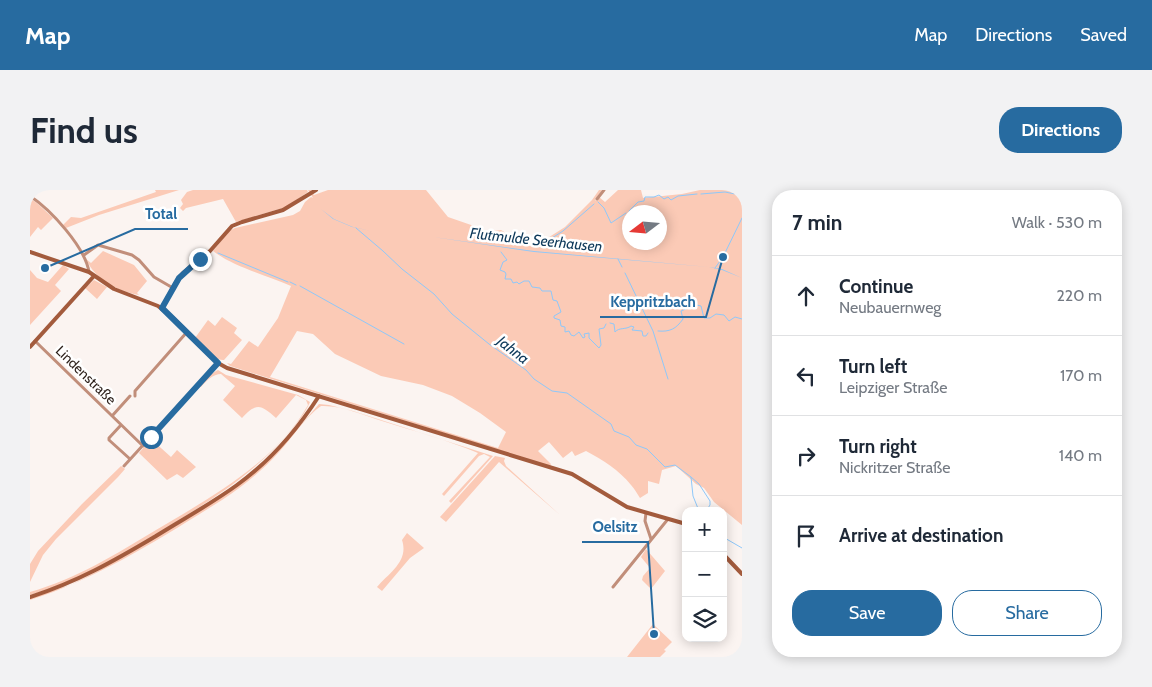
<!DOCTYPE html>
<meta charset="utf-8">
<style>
body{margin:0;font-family:Cabin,sans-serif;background:#f2f2f3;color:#1f2937}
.controls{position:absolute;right:15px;bottom:15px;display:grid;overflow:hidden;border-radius:10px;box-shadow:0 2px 12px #0003}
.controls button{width:45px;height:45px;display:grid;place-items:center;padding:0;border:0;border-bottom:1px solid #e0e1e3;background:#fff;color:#1f2937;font:25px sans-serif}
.compass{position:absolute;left:592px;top:15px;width:45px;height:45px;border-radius:50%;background:#fff;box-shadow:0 2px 12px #0003;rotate:254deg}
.stop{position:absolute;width:15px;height:15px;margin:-11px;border:4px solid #276ba0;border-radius:50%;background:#fff}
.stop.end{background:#276ba0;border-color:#fff;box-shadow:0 1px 5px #0008}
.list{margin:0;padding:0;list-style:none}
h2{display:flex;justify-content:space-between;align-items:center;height:65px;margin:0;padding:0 20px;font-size:21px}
h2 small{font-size:16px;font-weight:400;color:#747a83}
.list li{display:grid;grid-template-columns:32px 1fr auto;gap:15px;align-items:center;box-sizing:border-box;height:80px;padding:0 20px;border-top:1px solid #e0e1e3}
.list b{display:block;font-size:19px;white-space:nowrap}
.list p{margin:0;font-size:16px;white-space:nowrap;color:#747a83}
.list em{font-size:16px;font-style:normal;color:#747a83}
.actions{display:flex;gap:10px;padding:15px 20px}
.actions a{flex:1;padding:11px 0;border:1px solid #276ba0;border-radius:20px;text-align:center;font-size:18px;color:#276ba0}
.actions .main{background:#276ba0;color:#fff}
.icon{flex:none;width:28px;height:28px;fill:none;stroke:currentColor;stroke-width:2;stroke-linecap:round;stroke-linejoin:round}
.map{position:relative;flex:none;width:712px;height:467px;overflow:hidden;border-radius:20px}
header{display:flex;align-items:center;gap:30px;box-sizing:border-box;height:70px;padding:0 25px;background:#276ba0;color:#fff}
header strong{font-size:24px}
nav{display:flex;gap:28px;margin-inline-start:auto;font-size:18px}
.intro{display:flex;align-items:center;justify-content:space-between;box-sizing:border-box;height:120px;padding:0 30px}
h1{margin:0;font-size:35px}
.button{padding:12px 22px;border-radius:20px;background:#276ba0;color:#fff;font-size:18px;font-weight:700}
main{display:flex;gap:30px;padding:0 30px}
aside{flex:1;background:#fff;border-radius:20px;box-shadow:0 2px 12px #0003}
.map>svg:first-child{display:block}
.green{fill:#fbcab6;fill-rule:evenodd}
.water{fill:#8ec8fa}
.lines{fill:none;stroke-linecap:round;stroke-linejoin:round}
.stream{stroke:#8ec8fa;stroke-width:1}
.street{stroke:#c18e7a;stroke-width:3}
.secondary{stroke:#a35b3d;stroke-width:4}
.route{stroke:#276ba0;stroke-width:6}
.labels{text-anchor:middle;stroke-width:5;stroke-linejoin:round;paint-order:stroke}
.street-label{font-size:14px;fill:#2a1e18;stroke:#fff}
.water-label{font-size:15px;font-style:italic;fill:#0e395a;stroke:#fff}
.leader{fill:none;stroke:#276ba0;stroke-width:2}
.callout-dot{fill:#276ba0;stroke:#fff;stroke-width:2}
.callout-label{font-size:15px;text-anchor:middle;font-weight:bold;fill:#276ba0;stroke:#fff;stroke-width:5;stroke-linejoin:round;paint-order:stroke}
</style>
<header>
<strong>Map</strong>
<nav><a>Map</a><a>Directions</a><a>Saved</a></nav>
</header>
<div class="intro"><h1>Find us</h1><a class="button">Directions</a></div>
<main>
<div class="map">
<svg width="712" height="467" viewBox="0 0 712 467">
<rect width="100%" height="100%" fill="#fbf4f1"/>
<!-- green -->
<path class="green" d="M125 0H149L69 25 36 38 33 35 41 27 51 28 126 2Z
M163 0H277L278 2 256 17 206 32 193 9 156 18 153 21 150 18 153 14 151 10 157 2Z
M278 0H281L284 5 298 0H396L418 27 444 36 451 40 457 42 471 40 476 43 483 52 491 55 505 56 535 37 562 10 569 0H572L565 10 567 11 569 7 575 12 588 0H611L613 8 652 4 670 0H712V335L684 312 674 298 666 294 646 276 632 280 629 294 618 291V303L610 308C607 304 605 299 601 295 589 280 573 270 556 261L545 266 542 261 533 268 519 252 508 261 521 274 520 276 200 176 197 173 201 174 219 151 228 157 248 128 261 96C238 86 202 76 183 61L199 41 205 38 263 25 270 21 275 12 281 7 283 8ZM600 22H630V52H600ZM267 141 283 144 305 164 351 186 393 195 422 206 450 223 476 242 468 258 240 187Z
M0 8 8 14 23 28 11 40 8 37 0 47Z
M73 61 104 75 117 91 107 103 109 105C86 101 64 88 56 69L61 73Z
M33 75 39 79 25 95 31 101 0 135V80L7 88 18 92Z
M64 90 77 97 67 109 55 98Z
M192 127 207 138 204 143 212 150 194 170C183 171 172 155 165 148L178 130 185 136Z
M188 180 196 185 268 205 280 212C275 224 265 236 256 246 222 285 180 311 136 338 93 364 49 391 0 405V402C46 389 86 364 126 340 180 308 247 271 278 215L276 210 266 205 246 228C231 215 227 212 212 228L193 210 205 196 191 184C183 184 176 191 171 197L169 195 179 185Z
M289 214 299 215 323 221 463 266 421 313 419 311 460 267 454 264 449 266 414 306 412 304 448 263C417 250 384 241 352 231 333 225 311 215 291 216 276 226 262 248 249 262 232 281 213 296 192 310 131 348 69 388 0 410V408L40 395 68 381 178 316 248 261Z
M121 249 141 267 147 260 166 277 153 288 147 284 137 290 109 263Z
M465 266 475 268 474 271 476 276 530 325 469 272 416 332 410 327Z
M91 276 95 279 88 287 26 349 13 365 0 392V374L8 361 52 314Z
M377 343 394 358 380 368 352 401 347 397C360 382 379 371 372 350Z
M616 359 635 381 621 399 612 390 613 386 620 378 611 367Z
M623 434 642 452 634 460 636 461 630 467H597Z"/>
<!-- water -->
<path class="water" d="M277 0 291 19 304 29 323 37 341 41 403 47 504 61 679 77 692 79 712 88 692 80 679 77 504 62 403 47 341 41 322 37 303 29 291 19Z"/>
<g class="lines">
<!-- stream -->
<path class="stream" d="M671 4 695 2 710 5
M568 12 574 18 581 33 596 23
M599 21 608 12 614 11 615 7H624L629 5 634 9 638 7 641 10 648 6 667 4
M326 38 353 61 372 79 404 104 422 124 459 154 496 180 504 189 522 201 537 203 581 234 584 241 599 247 606 255 617 259 635 277 645 275 661 287 663 306 669 321
M511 55 533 41 564 14
M471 62 477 70 473 72 470 80 475 82 476 84 475 89H481L483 93 487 92 489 94 494 91H499L502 97 510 98 512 101H521L523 110 527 111 531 122 524 126V128L530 130 531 136 535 137V142L539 141 541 145 544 146 549 142 553 148 555 147 554 144 559 143V148L569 158 571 155 569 139 574 138 576 134
M188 63 258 92
M588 69 592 77
M685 78 693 67 712 28
M595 83 623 141 638 189
M260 92 266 95
M270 96 374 154
M580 133 584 134 585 142C589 137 596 140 601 136L604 137 602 140 612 141 613 146H616L618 143
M628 141C640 142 646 139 653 129L651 121 658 118 662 114 671 116 674 128H680L686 124 694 125 699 131 705 127 712 129
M661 287 669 294 680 311V315L676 321
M693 347 712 358"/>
<!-- street -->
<path class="street" d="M0 6C21 20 55 57 59 82
M567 9 574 0
M54 65 68 55 102 65 109 70 124 87 143 98
M5 151 113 256
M105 206V201L157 142
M82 226 100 206
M91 235 79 248V250L100 269
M94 276 188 173
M616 323 615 331 621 349
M583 397 638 329"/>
<!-- secondary -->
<path class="secondary" d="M0 62 59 82 84 99 128 116 143 128 188 173 197 178 542 284 597 317 656 334
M132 118 145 94 153 83 180 61 202 36 212 32 253 20 286 0
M0 157 64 86
M693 364 712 384
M0 407C47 392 84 371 126 346 153 329 181 314 207 295 239 272 267 240 289 206"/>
</g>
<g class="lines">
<!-- route -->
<path class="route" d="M121 247 188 173 132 118 149 88 170 69"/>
</g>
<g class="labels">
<!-- street labels -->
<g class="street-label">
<text transform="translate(56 185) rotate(44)" y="5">Lindenstraße</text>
</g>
<!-- water labels -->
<g class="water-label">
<text transform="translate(506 50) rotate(6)" y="5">Flutmulde Seerhausen</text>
<text transform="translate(483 160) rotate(38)" y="5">Jahna</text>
</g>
</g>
<!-- callouts -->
<path class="leader" d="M15 78L105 39H158M693 67L676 127H570M624 444L618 352H552"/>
<g class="callout-dot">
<circle cx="15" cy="78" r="5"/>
<circle cx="693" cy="67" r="5"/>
<circle cx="624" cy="444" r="5"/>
</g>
<g class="callout-label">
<text x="131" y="29">Total</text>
<text x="623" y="117">Keppritzbach</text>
<text x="585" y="342">Oelsitz</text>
</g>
</svg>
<div class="controls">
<button>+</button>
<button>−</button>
<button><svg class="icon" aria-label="layers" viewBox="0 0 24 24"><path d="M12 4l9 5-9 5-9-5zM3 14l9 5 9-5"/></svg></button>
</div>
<svg class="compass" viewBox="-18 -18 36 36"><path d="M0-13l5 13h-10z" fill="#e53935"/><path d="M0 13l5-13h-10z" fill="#747a83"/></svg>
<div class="stop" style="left:121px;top:247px"></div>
<div class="stop end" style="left:170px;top:69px"></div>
</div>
<aside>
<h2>7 min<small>Walk · 530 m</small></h2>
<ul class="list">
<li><svg class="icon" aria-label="ahead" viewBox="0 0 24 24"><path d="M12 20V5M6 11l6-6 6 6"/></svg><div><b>Continue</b><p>Neubauernweg</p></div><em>220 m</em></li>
<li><svg class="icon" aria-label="left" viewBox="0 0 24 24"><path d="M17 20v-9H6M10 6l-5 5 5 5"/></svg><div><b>Turn left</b><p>Leipziger Straße</p></div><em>170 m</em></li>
<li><svg class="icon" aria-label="right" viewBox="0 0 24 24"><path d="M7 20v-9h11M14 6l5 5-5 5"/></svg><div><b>Turn right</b><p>Nickritzer Straße</p></div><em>140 m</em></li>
<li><svg class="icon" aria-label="arrive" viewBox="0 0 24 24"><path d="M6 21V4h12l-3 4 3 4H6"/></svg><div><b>Arrive at destination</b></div></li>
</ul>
<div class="actions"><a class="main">Save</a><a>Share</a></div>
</aside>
</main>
